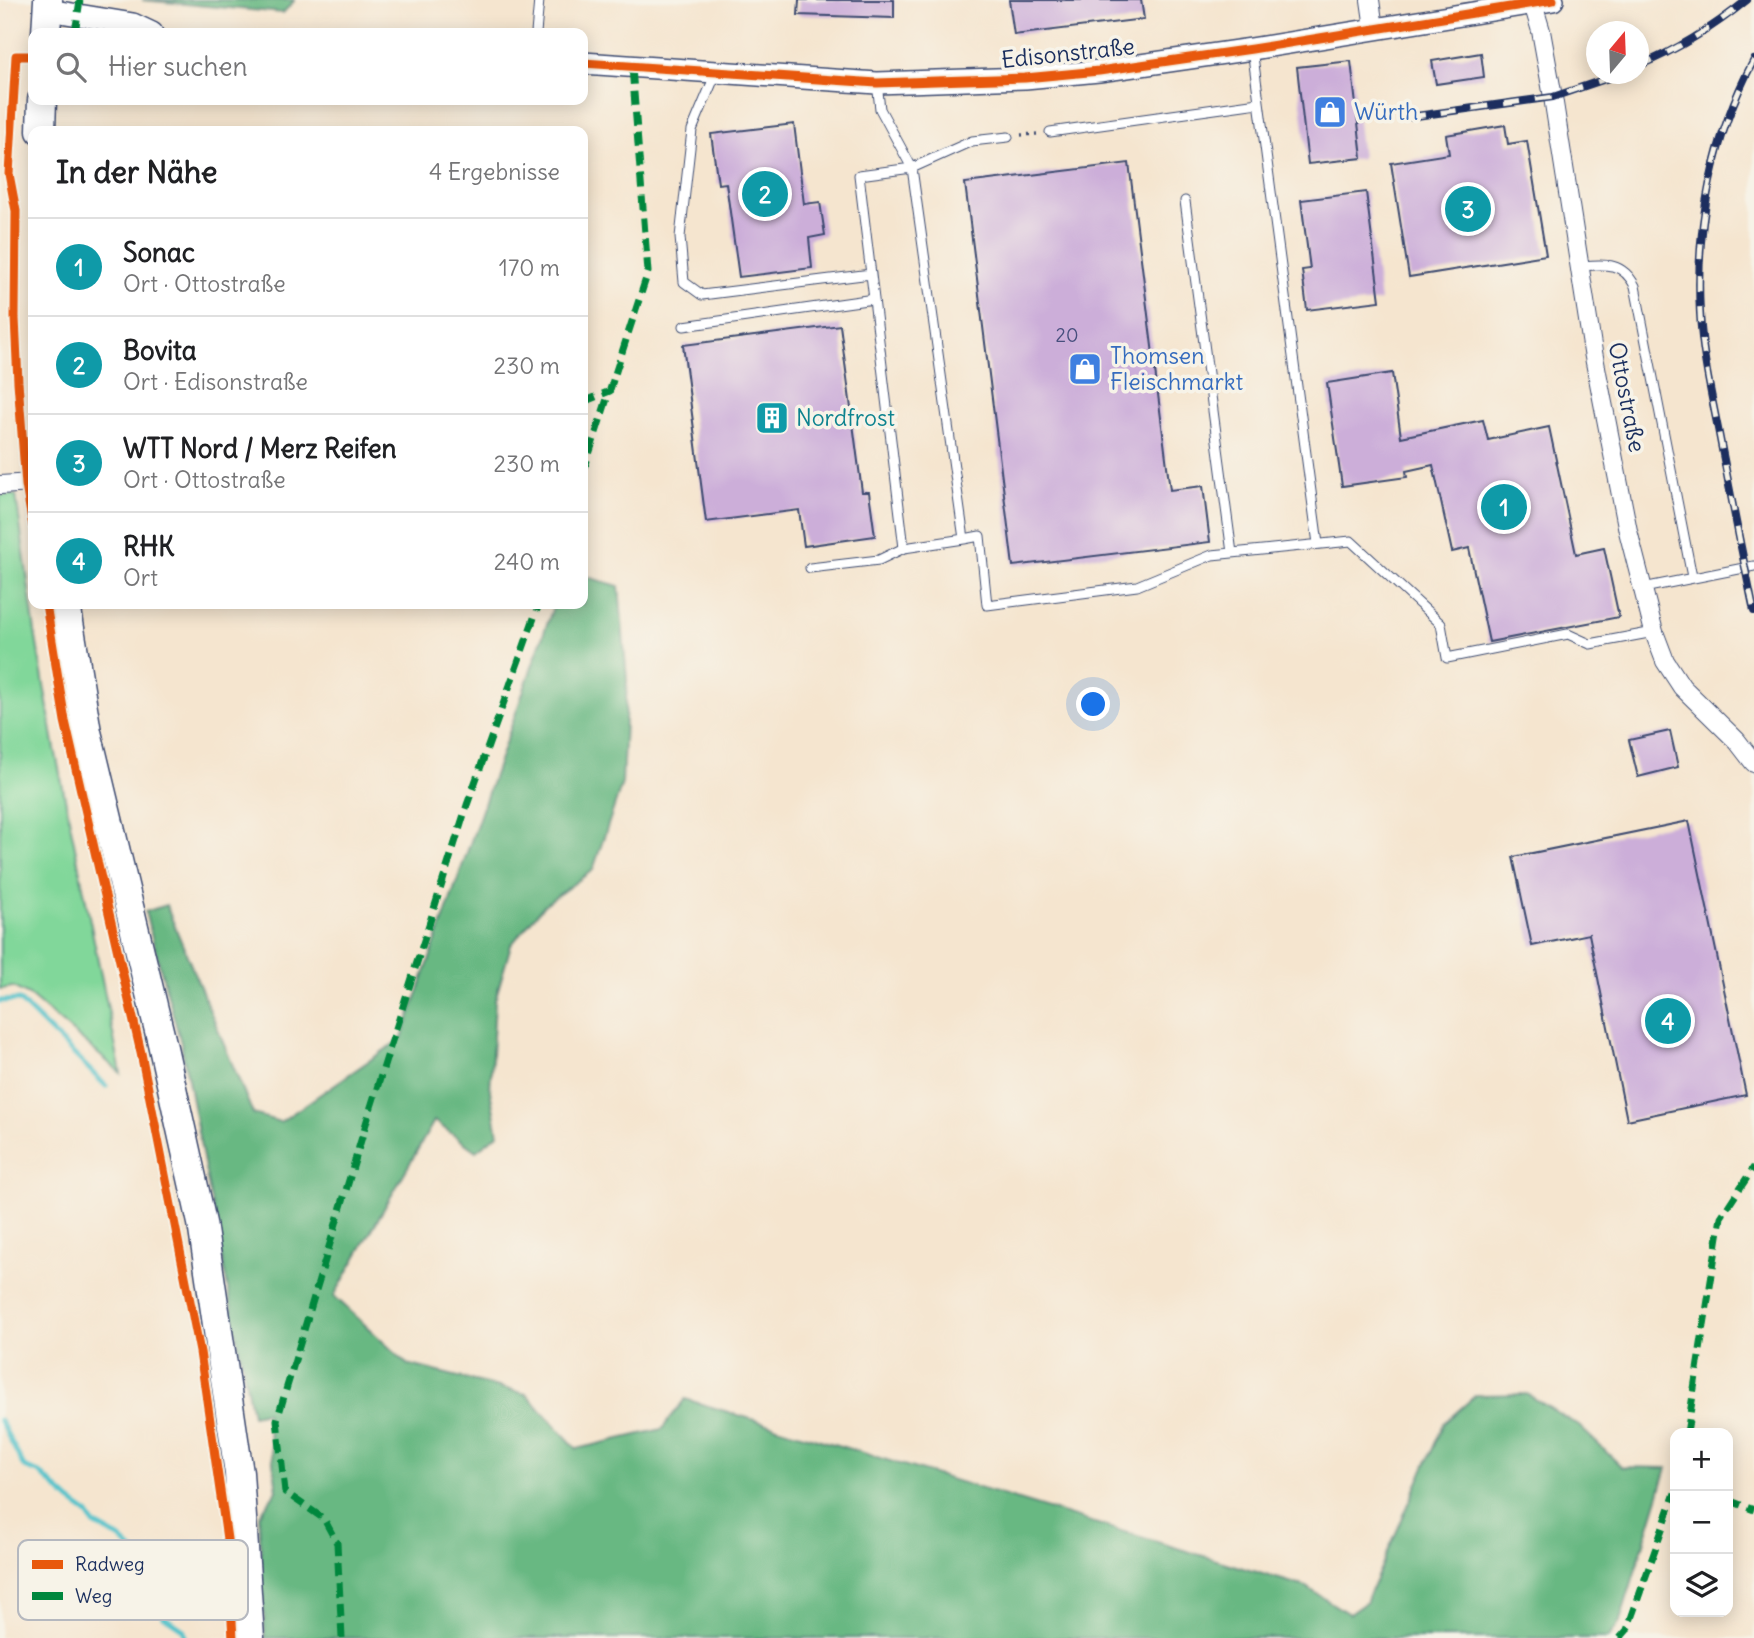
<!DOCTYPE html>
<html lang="de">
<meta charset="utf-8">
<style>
body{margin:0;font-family:Delius,sans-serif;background:#f6f6f6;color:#202124}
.controls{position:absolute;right:21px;bottom:21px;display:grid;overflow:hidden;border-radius:14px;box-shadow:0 4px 18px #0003}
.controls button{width:63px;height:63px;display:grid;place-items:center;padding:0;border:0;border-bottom:2px solid #e0e0e0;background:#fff;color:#202124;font:35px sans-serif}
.compass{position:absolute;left:1586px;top:21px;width:63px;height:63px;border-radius:50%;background:#fff;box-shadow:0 4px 18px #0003;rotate:19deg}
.you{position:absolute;left:1094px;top:705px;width:24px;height:24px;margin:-18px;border:5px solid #fff;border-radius:50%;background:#1a73e8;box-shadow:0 0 0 10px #1a73e833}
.badge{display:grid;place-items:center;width:46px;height:46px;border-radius:50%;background:#1f6fb2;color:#fff;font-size:23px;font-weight:700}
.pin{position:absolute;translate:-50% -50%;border:4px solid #fff;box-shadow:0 2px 7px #0006}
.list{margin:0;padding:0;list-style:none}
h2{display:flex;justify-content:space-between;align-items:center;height:91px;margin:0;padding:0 28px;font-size:30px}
h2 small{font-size:23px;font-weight:400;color:#757577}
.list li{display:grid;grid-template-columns:46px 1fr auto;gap:21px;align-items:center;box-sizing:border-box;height:98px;padding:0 28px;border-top:2px solid #e0e0e0}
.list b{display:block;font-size:26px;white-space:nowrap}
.list p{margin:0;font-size:23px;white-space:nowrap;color:#757577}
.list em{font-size:23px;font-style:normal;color:#757577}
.icon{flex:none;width:38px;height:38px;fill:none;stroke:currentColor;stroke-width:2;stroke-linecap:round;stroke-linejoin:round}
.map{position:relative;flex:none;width:1754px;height:1638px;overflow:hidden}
.search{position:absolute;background:#fff;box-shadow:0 4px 18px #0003;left:28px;top:28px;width:560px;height:77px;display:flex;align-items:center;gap:18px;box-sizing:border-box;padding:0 24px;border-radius:14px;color:#757577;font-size:26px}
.panel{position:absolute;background:#fff;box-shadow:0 4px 18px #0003;left:28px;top:126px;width:560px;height:483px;border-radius:14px}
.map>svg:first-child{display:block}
.green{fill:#81d79a;stroke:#4e837c;stroke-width:2}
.forest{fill:#68b882;stroke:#427470;stroke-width:2}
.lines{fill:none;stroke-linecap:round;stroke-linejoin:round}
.stream{stroke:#56c3cb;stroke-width:5}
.building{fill:#ccaed9}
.service-casing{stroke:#3c4a6f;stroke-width:11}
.minor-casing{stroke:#3c4a6f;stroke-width:20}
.tertiary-casing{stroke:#3c4a6f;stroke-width:24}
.primary-casing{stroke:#3c4a6f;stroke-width:31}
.path{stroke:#3c4a6f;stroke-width:3.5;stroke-dasharray:2 5;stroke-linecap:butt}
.service{stroke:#fff;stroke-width:9}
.minor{stroke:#fff;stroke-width:18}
.tertiary{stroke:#fff;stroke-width:21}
.primary{stroke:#fff;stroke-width:28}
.rail-casing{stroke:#1b2f5e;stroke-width:8}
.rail{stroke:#f7f3e8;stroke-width:5;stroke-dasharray:16;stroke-linecap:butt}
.quiet{stroke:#00873e;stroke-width:7;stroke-dasharray:14 7;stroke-linecap:butt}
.cycleway-casing{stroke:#f7f3e8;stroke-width:13}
.cycleway{stroke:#e8590c;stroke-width:9}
.labels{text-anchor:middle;stroke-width:7;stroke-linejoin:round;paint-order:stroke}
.number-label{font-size:19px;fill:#474f7d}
.street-label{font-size:23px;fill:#1b2f5e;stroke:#f7f3e8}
.shop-label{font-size:23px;fill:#366cbe;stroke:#f7f3e8;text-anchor:start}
.culture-label{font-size:23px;fill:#0d838f;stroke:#f7f3e8;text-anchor:start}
.key{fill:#f7f3e8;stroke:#b5b8bf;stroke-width:2}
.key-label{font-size:19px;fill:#1b2f5e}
</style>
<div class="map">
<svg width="1754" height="1638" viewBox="0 0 1754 1638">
<rect width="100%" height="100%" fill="#f7f3e8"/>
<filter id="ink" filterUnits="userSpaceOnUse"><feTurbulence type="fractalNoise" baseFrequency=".0143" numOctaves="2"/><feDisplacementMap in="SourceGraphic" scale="14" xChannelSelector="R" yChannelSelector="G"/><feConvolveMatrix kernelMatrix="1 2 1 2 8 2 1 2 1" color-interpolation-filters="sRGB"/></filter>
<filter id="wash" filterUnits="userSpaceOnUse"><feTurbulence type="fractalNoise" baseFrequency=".00686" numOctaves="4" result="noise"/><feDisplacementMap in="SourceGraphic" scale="28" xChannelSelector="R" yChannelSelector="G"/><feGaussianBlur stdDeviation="1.57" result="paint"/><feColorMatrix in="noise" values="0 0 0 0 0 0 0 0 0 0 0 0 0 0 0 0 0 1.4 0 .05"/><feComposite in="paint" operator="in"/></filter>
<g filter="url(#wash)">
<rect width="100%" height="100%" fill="#f5e5cf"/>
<!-- green -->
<path class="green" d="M0 495H16L35 632 54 744 121 1073 29 995 13 987 0 989Z"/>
<!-- forest -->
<path class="forest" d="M142 0H294V1L283 13Z
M583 576 619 586 627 680 622 783 593 870 544 905 511 945 495 1000 490 1091 498 1134 476 1151 434 1121 334 1296 407 1364 526 1394 577 1449 662 1429 685 1399 1306 1587 1349 1614 1366 1602 1444 1423 1476 1395 1527 1394 1579 1426 1622 1467 1667 1468 1619 1624 1608 1638H265L259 1516 277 1490 266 1412 252 1415 181 1043 145 912 166 905 253 1114 280 1122 402 1038 554 604H583Z"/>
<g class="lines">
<!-- stream -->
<path class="stream" d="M0 1001 19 1000 106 1086
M0 1420 24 1467 40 1473 70 1501 87 1513 94 1524 119 1538 138 1555 147 1579 149 1595 163 1616 184 1630 185 1638"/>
</g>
<g id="blocks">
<!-- building -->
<path class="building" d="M799 0H894V18L798 15Z
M1009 0H1141L1144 19 1014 35Z
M1481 53 1484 77 1436 84 1432 61Z
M1351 61 1362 158 1308 164 1297 67Z
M794 124 804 204 820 202 825 235 809 238 812 268 739 277 726 183 718 184 711 134Z
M1505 125 1508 144 1527 141 1546 255 1409 277 1391 163 1449 154 1446 135Z
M1129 163 1170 490 1203 486 1210 542 1013 566 965 183Z
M1366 192 1380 301 1307 310 1302 270 1310 269 1301 200Z
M840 325 862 492H869L875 536 804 546 799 510 706 522 683 345Z
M1392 373 1401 437 1483 420 1488 440 1549 427 1576 554 1604 548 1619 617 1489 642 1469 548 1452 552 1433 465 1406 471 1407 477 1342 486 1327 383Z
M1670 731 1678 767 1638 777 1629 740Z
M1689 821 1746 1095 1627 1120 1589 934 1532 946 1513 857Z"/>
</g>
</g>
<g filter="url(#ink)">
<use href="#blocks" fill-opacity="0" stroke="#3c4a6f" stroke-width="2"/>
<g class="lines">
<defs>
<path id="service" d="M536 33 539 0
M1252 49 1318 544
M716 73 692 130 680 237 684 282 702 295 871 274
M877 83 880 109 912 168 964 539 980 536 987 605 1137 586 1212 555 1232 553 1185 201
M1050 132 1258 103
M1580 266C1604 264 1622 261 1635 286L1692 577
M684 326 874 299
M964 539 904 548 859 175 912 168 972 141 1008 137
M1232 553 1351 541 1441 624 1447 658 1568 634 1590 644 1654 632
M810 568 879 560 904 548
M1643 588 1754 566"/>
<path id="minor" d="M1370 0 1374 28
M1533 4 1541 31 1553 97 1593 352 1628 531 1654 632 1665 661 1682 687 1737 741 1754 763
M0 485 33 483"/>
<path id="tertiary" d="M48 10 133 24 152 33
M583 63 877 83 1025 78 1099 71 1252 49 1553 0"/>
<path id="primary" d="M46 33 48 0
M41 131 42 100
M66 604 87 732 162 1043 202 1223 239 1473 250 1638"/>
</defs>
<!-- service casing -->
<use href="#service" class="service-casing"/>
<!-- minor casing -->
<use href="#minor" class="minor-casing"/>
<!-- tertiary casing -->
<use href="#tertiary" class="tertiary-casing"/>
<!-- primary casing -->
<use href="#primary" class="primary-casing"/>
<!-- path -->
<path class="path" d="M1021 135 1037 134"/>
<!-- service -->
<use href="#service" class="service"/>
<!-- minor -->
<use href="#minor" class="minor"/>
<!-- tertiary -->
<use href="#tertiary" class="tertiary"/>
<!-- primary -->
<use href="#primary" class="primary"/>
<defs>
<path id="rail" d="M1754 60C1713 136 1695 227 1700 313 1702 355 1712 397 1720 439 1731 496 1742 554 1754 611
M1638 66C1677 50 1715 26 1747 0
M1409 117 1553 97 1620 74"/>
</defs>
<!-- rail casing -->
<use href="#rail" class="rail-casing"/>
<!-- rail -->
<use href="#rail" class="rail"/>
<!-- quiet -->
<path class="quiet" d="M75 33 80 0
M583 402 610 391
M583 473 648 272 632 67
M1687 1433 1721 1217 1754 1167
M1728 1500 1754 1510
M342 1638 337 1543 324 1519 285 1492 277 1420 371 1107 467 805 539 604
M1620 1638 1627 1630 1675 1493"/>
<defs>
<path id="cycleway" d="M33 56H16L9 174 16 211 15 318 18 382 26 485 33 526
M583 63 877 83 1025 78 1099 71 1252 49 1553 0
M46 604 65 721 141 1053 200 1352 227 1539 233 1638"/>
</defs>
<!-- cycleway casing -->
<use href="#cycleway" class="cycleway-casing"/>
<!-- cycleway -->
<use href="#cycleway" class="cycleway"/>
</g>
</g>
<!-- icons -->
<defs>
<symbol id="shop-square" viewBox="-11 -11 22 22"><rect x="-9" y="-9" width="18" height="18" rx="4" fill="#3f7fe0" stroke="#f7f3e8"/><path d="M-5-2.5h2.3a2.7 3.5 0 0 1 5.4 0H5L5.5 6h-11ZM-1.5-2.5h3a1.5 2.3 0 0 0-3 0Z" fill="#fff"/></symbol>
<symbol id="building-square" viewBox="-11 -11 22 22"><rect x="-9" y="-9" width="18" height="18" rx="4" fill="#0f9aa8" stroke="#f7f3e8"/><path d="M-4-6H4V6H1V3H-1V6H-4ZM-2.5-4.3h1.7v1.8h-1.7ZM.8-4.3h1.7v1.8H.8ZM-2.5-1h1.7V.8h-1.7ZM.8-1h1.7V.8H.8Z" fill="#fff"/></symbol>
</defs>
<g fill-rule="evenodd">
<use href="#shop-square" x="1311" y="93" width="38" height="38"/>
<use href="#shop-square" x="1066" y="350" width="38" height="38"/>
<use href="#building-square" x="753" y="399" width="38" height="38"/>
</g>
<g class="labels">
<!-- number labels -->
<g class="number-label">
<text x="1067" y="342">20</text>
</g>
<!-- street labels -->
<g class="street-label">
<text transform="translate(1068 53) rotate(-6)" y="8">Edisonstraße</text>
<text transform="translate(1627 397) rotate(79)" y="8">Ottostraße</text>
</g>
<!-- shop labels -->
<g class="shop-label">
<text x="1354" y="120">Würth</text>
<text x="1110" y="364">Thomsen<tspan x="1110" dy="26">Fleischmarkt</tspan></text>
</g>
<!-- culture labels -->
<g class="culture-label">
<text x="796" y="426">Nordfrost</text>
</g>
</g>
<!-- legend -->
<rect x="18" y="1540" width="230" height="80" rx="10" class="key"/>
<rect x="32" y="1560" width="31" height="9" fill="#e8590c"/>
<rect x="32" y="1592" width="31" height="8" fill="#00873e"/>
<g class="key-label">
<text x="75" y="1571">Radweg</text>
<text x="75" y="1603">Weg</text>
</g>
</svg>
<div class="controls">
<button>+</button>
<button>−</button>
<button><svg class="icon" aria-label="layers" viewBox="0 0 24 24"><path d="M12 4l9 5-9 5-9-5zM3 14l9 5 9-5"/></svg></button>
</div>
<svg class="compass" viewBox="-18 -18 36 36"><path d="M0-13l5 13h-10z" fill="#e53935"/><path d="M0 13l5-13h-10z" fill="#757577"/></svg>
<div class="you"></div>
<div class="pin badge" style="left:1504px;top:507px;background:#0f9aa8">1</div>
<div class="pin badge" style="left:765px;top:194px;background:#0f9aa8">2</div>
<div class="pin badge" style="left:1468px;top:209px;background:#0f9aa8">3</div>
<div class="pin badge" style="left:1668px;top:1021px;background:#0f9aa8">4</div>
<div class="search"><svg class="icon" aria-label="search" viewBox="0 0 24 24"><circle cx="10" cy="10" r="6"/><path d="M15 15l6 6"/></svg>Hier suchen</div>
<section class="panel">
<h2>In der Nähe<small>4 Ergebnisse</small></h2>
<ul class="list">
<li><span class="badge" style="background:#0f9aa8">1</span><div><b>Sonac</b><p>Ort · Ottostraße</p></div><em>170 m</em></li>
<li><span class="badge" style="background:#0f9aa8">2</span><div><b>Bovita</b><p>Ort · Edisonstraße</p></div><em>230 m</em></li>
<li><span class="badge" style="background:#0f9aa8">3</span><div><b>WTT Nord / Merz Reifen</b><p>Ort · Ottostraße</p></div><em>230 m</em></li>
<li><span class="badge" style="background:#0f9aa8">4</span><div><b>RHK</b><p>Ort</p></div><em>240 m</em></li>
</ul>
</section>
</div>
